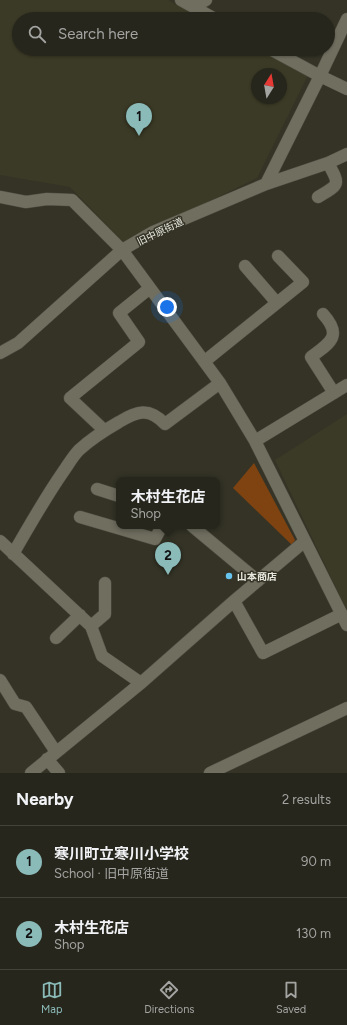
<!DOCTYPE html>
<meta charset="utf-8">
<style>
body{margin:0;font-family:Figtree,"Noto Sans JP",sans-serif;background:#333229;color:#f1f3f6}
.compass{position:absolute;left:251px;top:68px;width:36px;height:36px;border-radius:50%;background:#27261c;box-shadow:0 1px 3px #0004;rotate:11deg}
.you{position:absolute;left:167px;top:307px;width:14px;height:14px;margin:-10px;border:3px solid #fff;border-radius:50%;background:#1a73e8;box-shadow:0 0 0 6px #1a73e833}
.badge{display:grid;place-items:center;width:26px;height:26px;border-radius:50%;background:#8bbbb9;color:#111;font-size:13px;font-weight:700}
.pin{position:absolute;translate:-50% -33px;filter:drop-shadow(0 1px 2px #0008)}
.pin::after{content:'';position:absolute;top:21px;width:14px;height:12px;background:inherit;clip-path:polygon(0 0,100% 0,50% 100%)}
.popup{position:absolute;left:116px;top:477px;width:104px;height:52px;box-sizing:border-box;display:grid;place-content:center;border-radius:8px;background:#27261c;filter:drop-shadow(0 1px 3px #0005);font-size:13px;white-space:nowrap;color:#a4a5a3}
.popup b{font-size:15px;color:#f1f3f6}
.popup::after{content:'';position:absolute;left:50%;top:100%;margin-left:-8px;border:8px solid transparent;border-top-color:#27261c}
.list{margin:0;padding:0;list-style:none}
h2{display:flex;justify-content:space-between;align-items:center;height:52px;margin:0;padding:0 16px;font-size:17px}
h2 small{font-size:13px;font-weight:400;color:#a4a5a3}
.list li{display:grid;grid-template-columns:26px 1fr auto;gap:12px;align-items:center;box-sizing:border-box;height:72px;padding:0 16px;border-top:1px solid #43433b}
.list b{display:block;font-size:15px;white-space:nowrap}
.list p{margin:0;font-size:13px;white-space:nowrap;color:#a4a5a3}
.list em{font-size:13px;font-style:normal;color:#a4a5a3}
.icon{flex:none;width:22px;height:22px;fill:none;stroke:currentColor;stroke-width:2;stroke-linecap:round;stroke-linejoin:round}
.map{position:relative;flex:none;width:347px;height:773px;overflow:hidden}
.search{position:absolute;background:#27261c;box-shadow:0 1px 3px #0004;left:12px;right:12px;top:12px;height:44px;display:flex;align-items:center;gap:10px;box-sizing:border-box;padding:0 14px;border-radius:22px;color:#a4a5a3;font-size:15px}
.sheet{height:196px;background:#27261c}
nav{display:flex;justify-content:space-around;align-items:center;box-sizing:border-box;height:56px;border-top:1px solid #43433b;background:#27261c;font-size:11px;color:#a4a5a3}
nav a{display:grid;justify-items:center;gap:2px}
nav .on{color:#8bbbb9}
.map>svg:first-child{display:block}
.built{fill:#3b3a26;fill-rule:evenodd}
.green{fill:#7e4310}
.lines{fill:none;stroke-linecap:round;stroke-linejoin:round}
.minor-casing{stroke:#515044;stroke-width:13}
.minor{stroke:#6f6e5f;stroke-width:12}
.poi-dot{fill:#66c4ef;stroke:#343326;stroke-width:1.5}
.labels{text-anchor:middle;stroke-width:3;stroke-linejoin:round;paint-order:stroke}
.street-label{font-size:10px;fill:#e7e7de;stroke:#343326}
.poi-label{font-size:10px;font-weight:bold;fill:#e7e7de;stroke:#343326;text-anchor:start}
</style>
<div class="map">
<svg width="347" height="773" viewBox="0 0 347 773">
<rect width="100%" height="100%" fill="#343326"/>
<!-- built -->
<path class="built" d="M0 0H168L203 19H19V49H260L308 75 257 178 124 243 70 187 0 175ZM257 74H281V98H257Z
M347 414V611L275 460Z"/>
<!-- green -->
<path class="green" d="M254 463 295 540 292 545 233 488Z"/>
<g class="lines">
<defs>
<path id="minor" d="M181 0 215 19
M193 7 206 0
M347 19 320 76 347 89
M266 184 320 76 270 49
M0 197 26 202 47 199 72 200 122 250 220 383 255 441 347 625
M318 197C340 184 340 185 328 163
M245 266 277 303
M323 314C343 336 330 343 311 357L334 393
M0 353 18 343 122 250 153 232 266 184 328 163 347 154
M205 361 303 282 278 256
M104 430 70 398 139 342 119 313 150 288
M255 441 347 385
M97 489 119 496
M80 517 155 539 162 526
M192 526 258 581
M0 541 91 626 102 656 141 683
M13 554C29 526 45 498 63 472 68 465 73 456 79 450 91 439 105 430 119 422 137 411 149 407 165 424L220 383
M234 601 263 653 342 614
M91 626 105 614V583
M56 638 80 615
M0 680 15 704 26 707 56 752
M47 759 59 773
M31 773 141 683 234 601 305 541
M210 773 347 708"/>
</defs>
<!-- minor casing -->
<use href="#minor" class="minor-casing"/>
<!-- minor -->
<use href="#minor" class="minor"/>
</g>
<!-- markers -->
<circle class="poi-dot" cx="229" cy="576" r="4"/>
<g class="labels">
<!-- street labels -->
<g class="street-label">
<text transform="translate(160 231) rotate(-26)" y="4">旧中原街道</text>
</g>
<!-- poi labels -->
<g class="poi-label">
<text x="237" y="580">山本商店</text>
</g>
</g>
</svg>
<svg class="compass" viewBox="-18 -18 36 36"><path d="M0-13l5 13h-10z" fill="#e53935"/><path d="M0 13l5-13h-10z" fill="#a4a5a3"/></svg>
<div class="you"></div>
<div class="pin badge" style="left:139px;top:136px">1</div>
<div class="pin badge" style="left:168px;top:575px">2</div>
<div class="popup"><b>木村生花店</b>Shop</div>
<div class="search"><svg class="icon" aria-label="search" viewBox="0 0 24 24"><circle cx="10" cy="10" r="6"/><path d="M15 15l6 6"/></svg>Search here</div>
</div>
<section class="sheet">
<h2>Nearby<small>2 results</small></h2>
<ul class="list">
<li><span class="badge">1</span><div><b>寒川町立寒川小学校</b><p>School · 旧中原街道</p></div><em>90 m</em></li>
<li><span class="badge">2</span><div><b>木村生花店</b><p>Shop</p></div><em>130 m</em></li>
</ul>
</section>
<nav>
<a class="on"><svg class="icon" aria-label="map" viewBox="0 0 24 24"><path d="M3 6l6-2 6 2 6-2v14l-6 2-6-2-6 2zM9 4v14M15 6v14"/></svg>Map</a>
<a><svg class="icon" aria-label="directions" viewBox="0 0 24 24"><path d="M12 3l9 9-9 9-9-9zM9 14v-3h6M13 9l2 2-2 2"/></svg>Directions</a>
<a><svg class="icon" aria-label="saved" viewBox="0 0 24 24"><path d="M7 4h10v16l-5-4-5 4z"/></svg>Saved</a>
</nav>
